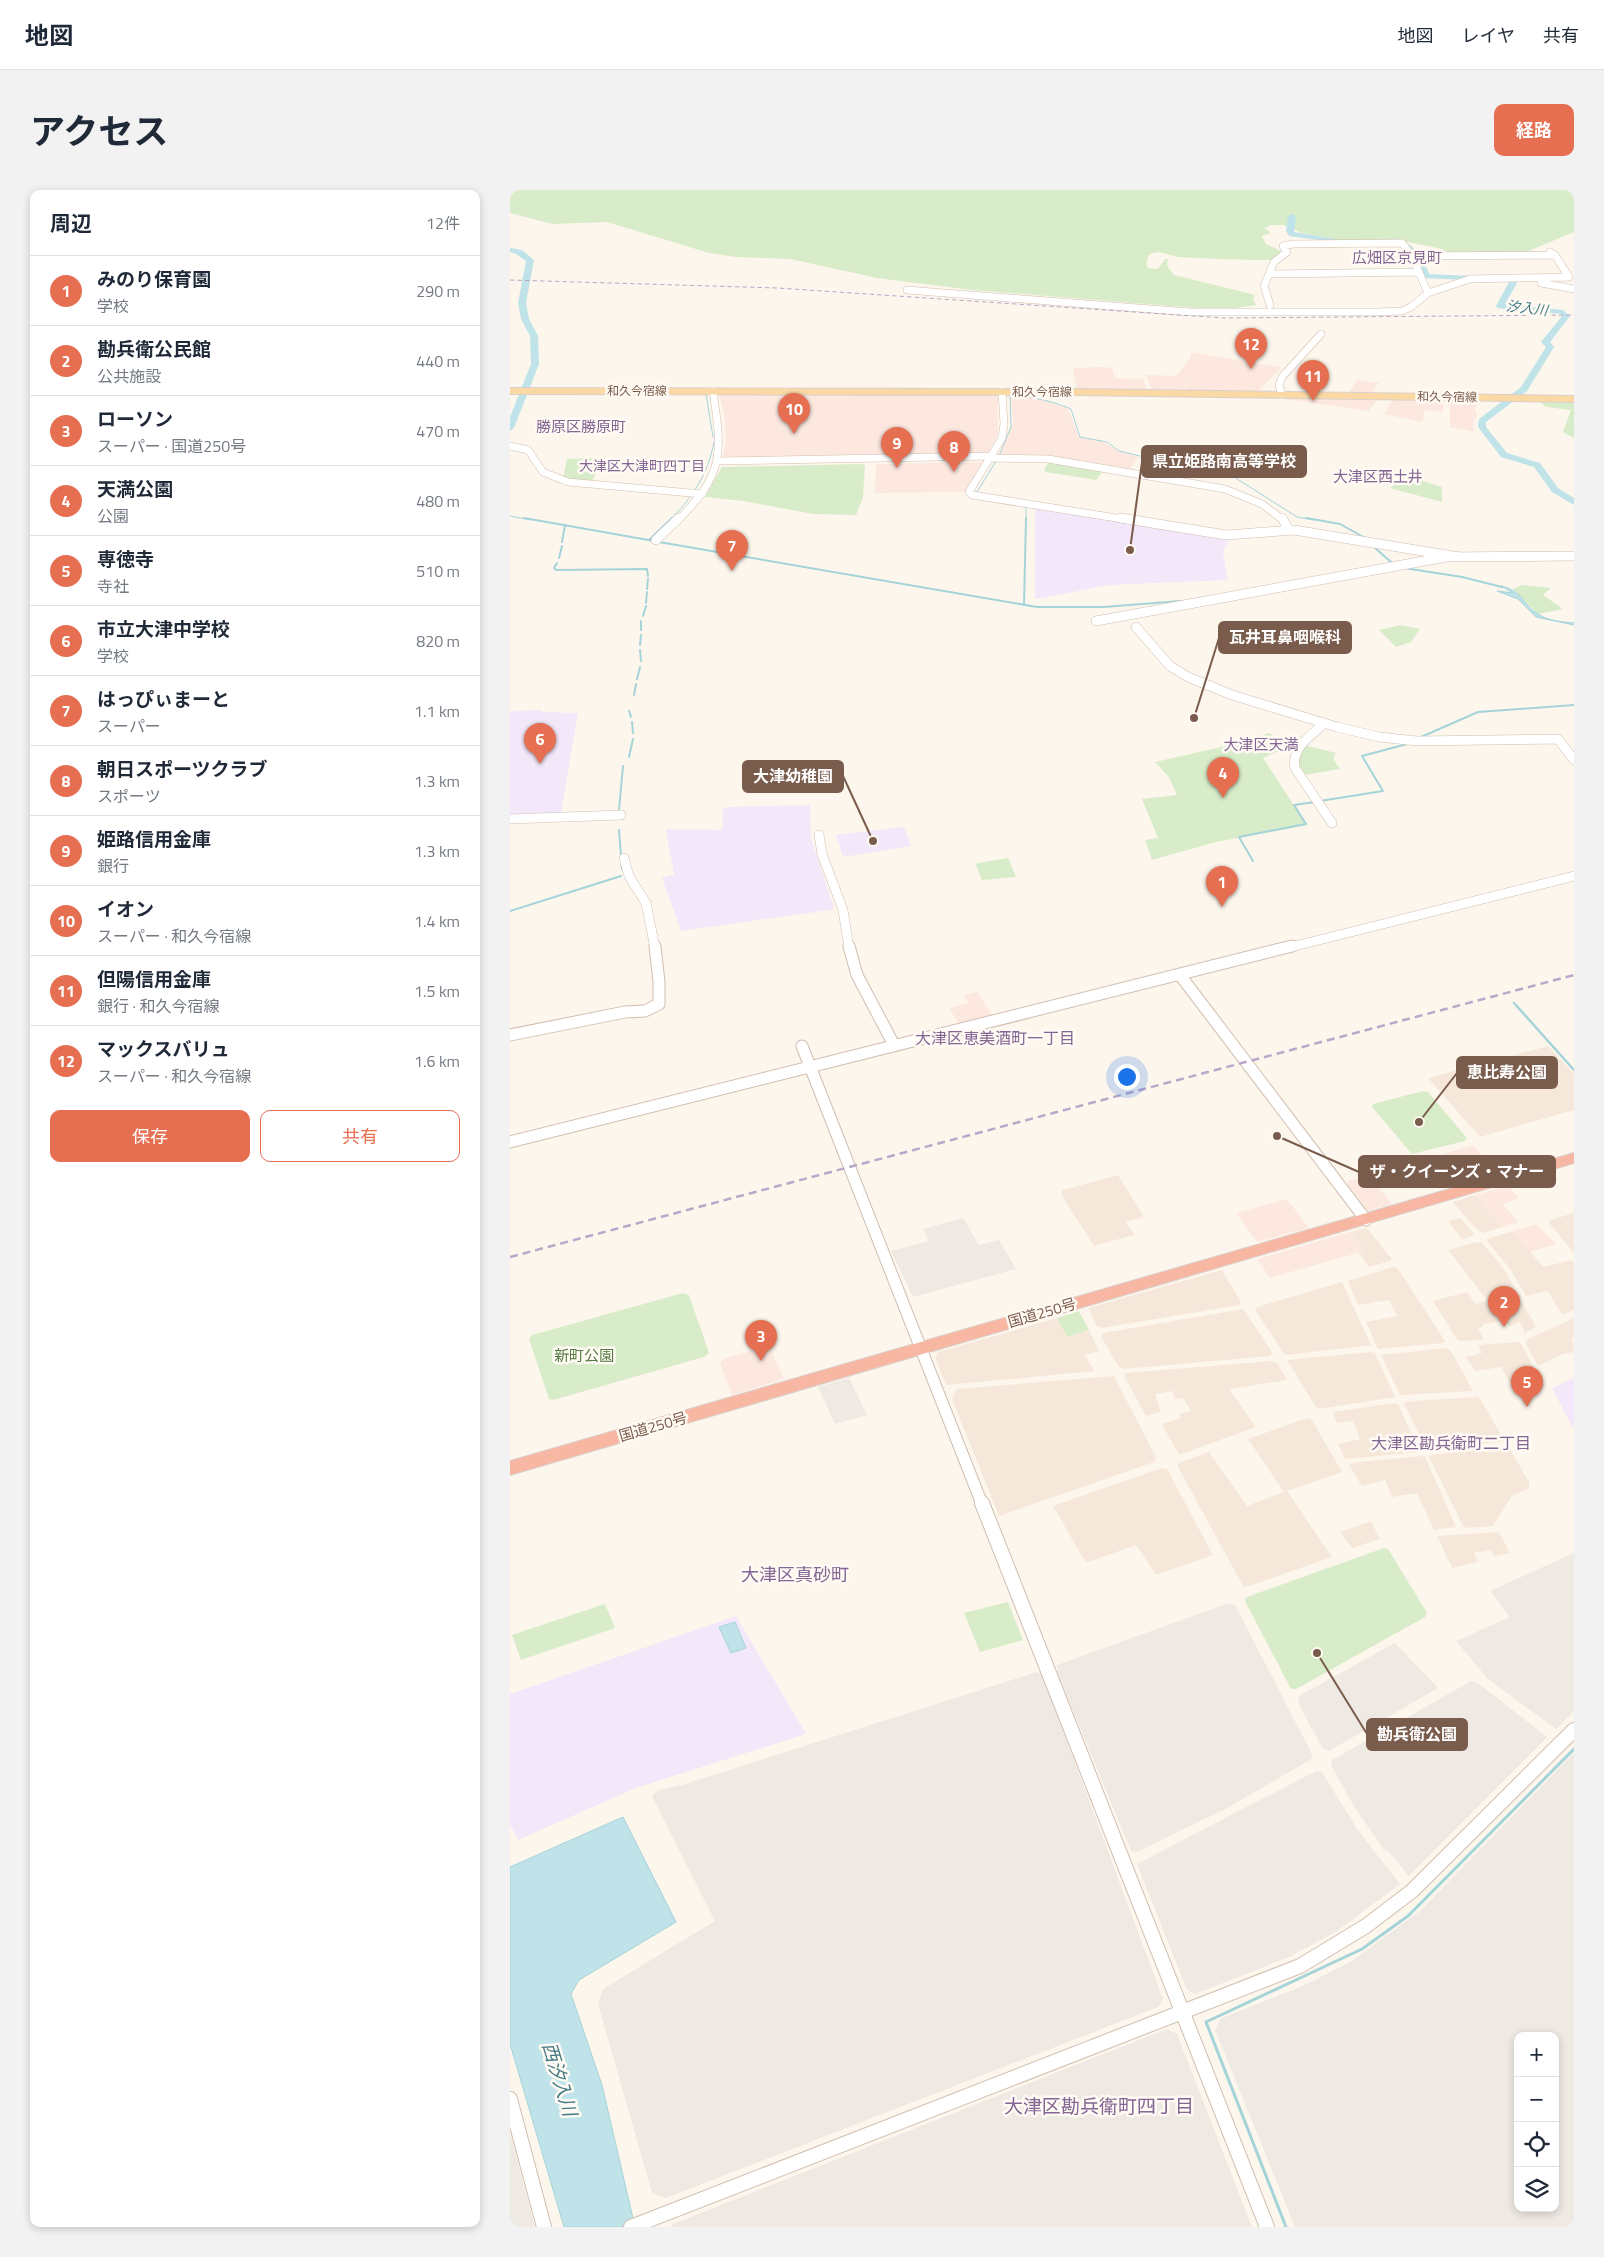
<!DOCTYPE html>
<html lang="ja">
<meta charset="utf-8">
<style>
body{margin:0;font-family:"Titillium Web","Noto Sans JP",sans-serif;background:#f2f2f3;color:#1f2937}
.controls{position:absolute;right:15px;bottom:15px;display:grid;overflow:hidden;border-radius:10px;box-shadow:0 2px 8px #0003}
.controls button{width:45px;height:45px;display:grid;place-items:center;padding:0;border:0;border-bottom:1px solid #e0e1e3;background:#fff;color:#1f2937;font:25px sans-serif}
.you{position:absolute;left:616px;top:886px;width:18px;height:18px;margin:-12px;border:4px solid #fff;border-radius:50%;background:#1a73e8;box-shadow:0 0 0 8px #1a73e833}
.badge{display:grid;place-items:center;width:32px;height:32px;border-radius:50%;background:#e76f51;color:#fff;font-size:16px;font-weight:700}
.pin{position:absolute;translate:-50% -41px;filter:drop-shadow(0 1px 2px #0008)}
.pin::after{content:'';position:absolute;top:26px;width:18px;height:15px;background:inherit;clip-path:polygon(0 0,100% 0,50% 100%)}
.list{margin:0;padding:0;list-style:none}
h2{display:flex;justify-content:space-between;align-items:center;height:65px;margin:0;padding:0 20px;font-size:21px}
h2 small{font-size:16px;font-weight:400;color:#747a83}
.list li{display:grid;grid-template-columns:32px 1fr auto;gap:15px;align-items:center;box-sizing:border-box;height:70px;padding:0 20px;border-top:1px solid #e0e1e3}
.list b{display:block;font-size:19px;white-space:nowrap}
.list p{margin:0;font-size:16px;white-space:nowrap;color:#747a83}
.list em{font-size:16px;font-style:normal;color:#747a83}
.actions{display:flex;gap:10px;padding:15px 20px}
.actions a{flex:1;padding:11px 0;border:1px solid #e76f51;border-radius:10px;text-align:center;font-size:18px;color:#e76f51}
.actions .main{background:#e76f51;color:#fff}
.icon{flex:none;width:28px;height:28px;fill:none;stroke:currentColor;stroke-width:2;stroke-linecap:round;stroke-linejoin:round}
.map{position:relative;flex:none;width:1064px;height:2037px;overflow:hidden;border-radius:10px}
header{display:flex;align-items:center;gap:30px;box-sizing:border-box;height:70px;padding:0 25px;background:#fff;border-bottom:1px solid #e0e1e3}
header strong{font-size:24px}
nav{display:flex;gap:28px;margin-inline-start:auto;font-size:18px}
.intro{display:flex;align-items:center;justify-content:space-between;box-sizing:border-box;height:120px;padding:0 30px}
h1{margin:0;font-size:35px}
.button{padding:12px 22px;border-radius:10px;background:#e76f51;color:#fff;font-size:18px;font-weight:700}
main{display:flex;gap:30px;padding:0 30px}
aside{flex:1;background:#fff;border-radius:10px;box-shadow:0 2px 8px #0003}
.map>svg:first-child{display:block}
.residential{fill:#f5e8da}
.commercial{fill:#fde8e0}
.industrial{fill:#efe9e4;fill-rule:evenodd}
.education{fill:#f3e8fa}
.green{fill:#d8ecc9}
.water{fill:#bfe3e8;stroke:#a5d3da}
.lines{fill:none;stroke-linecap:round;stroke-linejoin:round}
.stream-far3{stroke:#a5d3da;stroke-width:1}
.stream-far2{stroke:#a5d3da;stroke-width:2}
.stream-far1{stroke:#a5d3da;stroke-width:2.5}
.stream{stroke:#a5d3da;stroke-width:3}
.river{fill:#bfe3e8;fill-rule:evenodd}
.minor-far3-casing{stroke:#d1beb0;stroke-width:8}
.minor-far2-casing{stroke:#d1beb0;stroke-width:10}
.minor-far1-casing{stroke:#d1beb0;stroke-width:13}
.minor-casing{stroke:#d1beb0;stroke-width:16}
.major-casing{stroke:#dad1cd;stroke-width:2}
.highway-casing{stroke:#dad1cd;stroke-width:2}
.minor-far3{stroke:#fff;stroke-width:7}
.minor-far2{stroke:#fff;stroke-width:9}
.minor-far1{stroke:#fff;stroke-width:11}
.minor{stroke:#fff;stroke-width:14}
.major{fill:#fbd9a5;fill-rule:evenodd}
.highway{fill:#f7b7a3;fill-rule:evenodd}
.rail-far1{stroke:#b9a8c9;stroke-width:1;stroke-dasharray:4.5 3;stroke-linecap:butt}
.rail{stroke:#b9a8c9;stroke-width:2.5;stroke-dasharray:8 5;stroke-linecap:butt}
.labels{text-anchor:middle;stroke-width:5;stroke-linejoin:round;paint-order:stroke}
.far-street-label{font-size:12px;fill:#7a5c4d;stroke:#fffaf3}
.far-water-label{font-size:14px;font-style:italic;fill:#437c86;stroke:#fffaf3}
.far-neighbourhood-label{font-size:14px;fill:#846695;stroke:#fffaf3}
.far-quarter-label{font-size:15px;fill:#846695;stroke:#fffaf3}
.street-label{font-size:15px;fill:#7a5c4d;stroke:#fffaf3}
.park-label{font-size:15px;fill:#537a41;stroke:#fffaf3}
.neighbourhood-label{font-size:16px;fill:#846695;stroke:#fffaf3}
.quarter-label{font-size:18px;fill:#846695;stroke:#fffaf3}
.near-water-label{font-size:19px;font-style:italic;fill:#437c86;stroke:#fffaf3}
.near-neighbourhood-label{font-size:19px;fill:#846695;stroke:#fffaf3}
.leader{fill:none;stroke:#7a5c4d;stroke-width:2}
.callout-dot{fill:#7a5c4d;stroke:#fffaf3;stroke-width:2}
.callout{fill:#7a5c4d;stroke:#7a5c4d;stroke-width:2}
.callout-label{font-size:16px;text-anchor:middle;font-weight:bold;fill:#fff}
</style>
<header>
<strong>地図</strong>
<nav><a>地図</a><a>レイヤ</a><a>共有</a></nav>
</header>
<div class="intro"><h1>アクセス</h1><a class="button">経路</a></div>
<main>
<aside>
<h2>周辺<small>12件</small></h2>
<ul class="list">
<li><span class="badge">1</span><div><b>みのり保育園</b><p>学校</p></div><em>290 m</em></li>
<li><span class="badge">2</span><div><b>勘兵衛公民館</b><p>公共施設</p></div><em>440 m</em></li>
<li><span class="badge">3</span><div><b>ローソン</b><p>スーパー · 国道250号</p></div><em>470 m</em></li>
<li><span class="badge">4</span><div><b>天満公園</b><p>公園</p></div><em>480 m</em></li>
<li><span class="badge">5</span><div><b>専徳寺</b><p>寺社</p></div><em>510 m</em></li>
<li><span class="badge">6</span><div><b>市立大津中学校</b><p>学校</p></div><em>820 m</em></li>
<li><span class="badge">7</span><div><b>はっぴぃまーと</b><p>スーパー</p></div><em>1.1 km</em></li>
<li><span class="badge">8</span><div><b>朝日スポーツクラブ</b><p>スポーツ</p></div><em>1.3 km</em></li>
<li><span class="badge">9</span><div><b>姫路信用金庫</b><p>銀行</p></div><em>1.3 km</em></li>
<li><span class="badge">10</span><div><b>イオン</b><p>スーパー · 和久今宿線</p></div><em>1.4 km</em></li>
<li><span class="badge">11</span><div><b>但陽信用金庫</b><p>銀行 · 和久今宿線</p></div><em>1.5 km</em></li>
<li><span class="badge">12</span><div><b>マックスバリュ</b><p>スーパー · 和久今宿線</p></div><em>1.6 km</em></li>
</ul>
<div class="actions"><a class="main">保存</a><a>共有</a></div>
</aside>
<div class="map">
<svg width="1064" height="2037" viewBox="0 0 1064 2037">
<rect width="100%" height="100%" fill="#fdf6ec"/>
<!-- residential -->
<path class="residential" d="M1038 856 1064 884V920L970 947 918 888Z
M608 985 634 1027 616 1032 624 1045 584 1056 551 1004 553 1000Z
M965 1005 992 1037 973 1043 967 1040 943 1012Z
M1064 1023V1063L1039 1033 1040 1030Z
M950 1028 963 1042 964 1046 952 1049 938 1031Z
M857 1038 881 1068 880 1071 859 1077 848 1063 854 1061 840 1042Z
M1003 1041 1033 1077 1061 1070 1064 1073V1120L1052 1125 1038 1101 1016 1106 1000 1079 978 1052 977 1049Z
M967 1052 972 1053 994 1079 1026 1137 1015 1143 1010 1132 1000 1136 995 1131 973 1134V1137L968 1138 974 1150 948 1151 923 1111 957 1102 966 1114 977 1110 938 1060Z
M883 1077 888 1079 935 1151 933 1153 868 1159 856 1132 887 1126 879 1110 848 1115 838 1091Z
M712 1080 731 1112 729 1115 592 1138 587 1136 578 1118Z
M832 1092 861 1155 777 1165 773 1162 746 1121 747 1117Z
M733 1119 762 1162 760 1166 614 1179 609 1177 591 1147 594 1143Z
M547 1128 558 1147 579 1140 589 1161 575 1165 584 1181 436 1195 425 1167 428 1162Z
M1064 1128V1148H1062L1064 1162 1053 1164 1028 1176 1017 1156 1016 1150Z
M1008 1152 1011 1154 1035 1197 1004 1200 991 1177 965 1181 956 1167 972 1163 968 1155Z
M937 1158 941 1161 963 1201 890 1205 871 1165Z
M861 1162 865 1163 885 1207 809 1219 806 1217 777 1170Z
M762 1171 767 1173 777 1190 719 1199 746 1237 669 1265 652 1234 671 1228 670 1224 681 1221 673 1208 665 1209 662 1201 645 1204 651 1222 636 1226 614 1186 616 1183Z
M604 1186 646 1267 644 1272 489 1326 442 1209 447 1199Z
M967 1207 970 1209 995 1251 917 1261 894 1214 895 1212 917 1210Z
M885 1213 888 1214 910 1262 835 1269 828 1254 850 1249 843 1231 827 1233 823 1222Z
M797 1228 802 1230 832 1282 777 1301 822 1367 736 1397 733 1396 668 1277V1273L699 1262 737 1316 774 1302 738 1249Z
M995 1257 1001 1261 1019 1292V1298L1002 1306 983 1336 957 1338 953 1336 919 1267 921 1265Z
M911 1266 915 1267 946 1337 924 1340 907 1303 882 1307 875 1290 852 1296 839 1275 842 1273Z
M652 1278 657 1279 703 1365 646 1385 626 1355 576 1373 543 1316Z
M861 1331 870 1349 842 1358 830 1342Z
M989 1342 1000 1363 984 1366 981 1360 964 1363 968 1372 942 1378 927 1346Z"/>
<!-- commercial -->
<path class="commercial" d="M681 162 769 177 771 178 747 202 674 201 682 187 672 201H642L636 185 666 186 681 167Z
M594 177 602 178 605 188 633 189 637 200H567L563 178Z
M847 190 861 192H869L861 204H838Z
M212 204H485L488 206V244L479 262 475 263 217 268 213 267 216 247 214 223 209 205Z
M503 206 529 209 555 217 558 218 569 247 592 251 608 261 629 267 618 281 550 268 490 265 503 233 500 207Z
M761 207 867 209 859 221Z
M883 209 933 210V222L915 220 912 232 874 224Z
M940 210 969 211 965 218 967 225 963 233 964 242 940 237Z
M470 272 472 273 455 302 365 303 366 274Z
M467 802 483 826 449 834 439 818 458 813 454 805Z
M963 955 986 982 933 999 908 971Z
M859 985 870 999 882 1014 858 1021 838 995V991Z
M998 996 1009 1008 993 1014 1008 1032 992 1037 965 1005Z
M777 1009 799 1038 747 1052 726 1023Z
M1026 1034 1046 1054 1020 1062 1003 1041Z
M840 1042 854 1061 760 1088 747 1069Z
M259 1156 274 1189 222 1205 210 1174 213 1169Z"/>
<!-- industrial -->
<path class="industrial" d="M453 1028 469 1055 489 1050 506 1079 403 1107 381 1061 419 1051 413 1039Z
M339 1188 357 1225 325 1234 308 1197Z
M1064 1363V1521L1046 1539 978 1489 946 1451 1000 1427 980 1401Z
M719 1413 725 1415 803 1566 800 1570 717 1618 627 1662 621 1661 547 1482V1475Z
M885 1453 928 1498 819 1561 813 1559 788 1513 789 1506Z
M527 1482 532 1484 653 1809 648 1817 156 2008 142 2003 88 1814 93 1799 205 1731 142 1606 148 1600 172 1595Z
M961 1491 968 1493 1037 1547 899 1686 878 1661H875L845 1618 821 1575 822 1570Z
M1064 1563V2037H785L705 1840 710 1829 797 1794 842 1771 910 1721ZM1008 1846H1045V2018H1008Z
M806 1581 812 1582 847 1639 890 1694 827 1741 779 1767 685 1804 677 1800 627 1674Z
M657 1839 667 1844 742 2037H161L163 2034Z
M0 1943 25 2037H0Z"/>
<!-- education -->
<path class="education" d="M525 317 722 348 715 356 713 363 718 390 599 395 528 409 525 408Z
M32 520V522L68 523 51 624 0 627V521Z
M300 615 301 648 324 718 320 720 171 741 152 688 164 685 156 639 212 640 213 619 217 617Z
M394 637 401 656 333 667 326 645Z
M1064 1188V1235L1062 1237 1042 1198Z
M226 1426 296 1544 126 1598 8 1650 0 1634V1504Z"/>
<!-- green -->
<path class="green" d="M0 0H1064V42L1014 63 942 64 932 59 898 52 825 50 792 43 773 35H761L755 38 761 43 752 46 756 54 771 61 768 67 759 70C729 70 699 69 669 67 659 66 649 58 639 65L636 74 638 78 648 79 655 69H658L657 76 664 85 745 105 743 108 746 115 711 120 462 100 367 88 280 69 226 67 199 63 97 32 42 34 0 23Z
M1029 211 1064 212V248L1053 242 1061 220 1036 217Z
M92 268 94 269 82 291 53 288 57 269Z
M539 272 594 280 586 290 536 282 534 280Z
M352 274 355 276 353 307 346 325 303 324 234 311 195 307 212 277Z
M901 287 932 297V312L880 298 889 290Z
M1012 395 1041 398 1033 405 1053 419 1028 424 1003 399Z
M891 435 910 439 901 452 886 457 869 440Z
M758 543 761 544 769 561 753 568 797 635 706 652 642 670 635 650 648 648 632 609 667 605 659 587 645 572 738 551Z
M794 555 826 563 823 569 830 579 794 585 786 575Z
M498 668 506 687 472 690 466 675 468 673Z
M913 901 918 902 957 948 955 951 902 964 862 917 863 914Z
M173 1103 179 1105 199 1163 194 1167 43 1210 39 1209 19 1149 22 1145Z
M569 1121 579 1140 557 1147 547 1128Z
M874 1358 878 1359 917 1423 915 1427 786 1499H781L735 1411 737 1407Z
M498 1412 513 1450 470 1462 454 1423Z
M95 1414 105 1438 11 1470 2 1445Z"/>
<!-- water -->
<path class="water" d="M991 396C1013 401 1012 414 1028 424 1038 431 1053 432 1064 433V435L1026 427 1008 409 987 401 1003 403Z
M225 1432 236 1458 221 1463 209 1437Z
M113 1627 166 1732 69 1790 61 1804 92 1895 125 2037H54L0 1854V1677Z"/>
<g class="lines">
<!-- stream-far3 -->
<path class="stream-far3" d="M11 204H200
M196 204 203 247
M250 204 392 205
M483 205C510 205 536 208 561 219L570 247 597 252 609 261 638 268 656 276 678 280 701 279 721 285 787 327 804 330
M489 266 501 237 500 205
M469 304 467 302 486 271
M480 305 513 311
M0 326 21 330
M160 330C183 307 198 284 204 252
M516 330V316"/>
<!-- stream-far2 -->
<path class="stream-far2" d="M14 328 144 351
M796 328 830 334 857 349
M139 350 162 328
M52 352 55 335
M149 352 527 417H594L670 411
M864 357 882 373
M49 368 52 356
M47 373 44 378 46 380 137 379 138 386
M894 378 952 387 992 397
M137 399 138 389
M136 413 137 402
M514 415 516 328
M133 426 136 416
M131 431V440
M130 455 131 445
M130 460 131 471
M127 489 130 477
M124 505 126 494
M119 521 121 527
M122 532 123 543
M911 547 968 522 1064 515
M119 567 123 549
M810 611 873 601 852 566 897 554
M109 620 113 576
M109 640 112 679
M743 671 729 647 796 634 784 615 805 612
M0 721 111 686"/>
<!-- stream-far1 -->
<path class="stream-far1" d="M1004 813 1064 880"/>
<!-- stream -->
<path class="stream" d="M776 2037 696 1832 852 1759 898 1726 1064 1559"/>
<!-- river -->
<path class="river" d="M782 24 786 26 784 42 842 52 838 54 779 46 776 41 778 26Z
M884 49C904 52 912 66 919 84L1005 88 1007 93 995 114 1053 120 1060 126 1040 152 1044 157 1017 201 976 232V237L997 263 1030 273 1048 298 1064 308V315L1042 302 1024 277 991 267 968 237 969 229 1011 197 1036 157 1031 152 1052 126 1051 124 987 118 986 116 999 92 913 88C905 71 901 57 881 53L880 51Z
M0 58 12 60 24 70 16 113 19 129 28 146 29 174 4 238 0 241V227L21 174 20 146 11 129 8 113 16 71 6 64 0 62Z"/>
<defs>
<path id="minor-far3" d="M1040 62 1045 65 1059 87
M902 66 1045 65
M761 84 909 82
M1031 93 1064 99
M397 100 679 122H867L892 121 901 117 918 103 960 89 1059 87
M760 115 754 96 764 72 777 62 773 56 783 54 892 53 902 66 918 103
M492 202 494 234 492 248 459 302 462 305 619 330
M772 205 769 195 772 187 811 144
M0 256 18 260 33 282 58 292 192 304
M480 268 538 269 715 299 752 314 773 330
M208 271 481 266
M168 330C215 284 212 262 203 201"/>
<path id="minor-far2" d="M611 328 716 345 784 340 949 367
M772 328 779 340
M146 350 169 328
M586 431 936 367 1064 366
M626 437 660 476 678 487 722 505 827 537 869 547 907 551 1048 549 1064 570
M814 534C800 546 781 558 785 578L822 633
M0 629 111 625
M309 645 312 664 333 720 339 758
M114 668 119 686 136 713 145 758
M777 758 1064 686"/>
<path id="minor-far1" d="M339 756 347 785 384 855
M670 785 856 1030
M0 845 115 822 135 821 149 814V792L145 756
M292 856 472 1314
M0 952 782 756"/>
<path id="minor" d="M472 1313 757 2037
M0 1909 34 2037
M121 2037 790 1776 856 1736 902 1701 1064 1540"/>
<path id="major" d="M0 198 562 199 1064 206V212L562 205 0 204Z"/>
<path id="highway" d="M1064 963V973L0 1285V1271Z"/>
</defs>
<!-- minor-far3 casing -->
<use href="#minor-far3" class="minor-far3-casing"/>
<!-- minor-far2 casing -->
<use href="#minor-far2" class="minor-far2-casing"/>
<!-- minor-far1 casing -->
<use href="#minor-far1" class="minor-far1-casing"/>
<!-- minor casing -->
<use href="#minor" class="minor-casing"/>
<!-- major casing -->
<use href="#major" class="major-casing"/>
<!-- highway casing -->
<use href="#highway" class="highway-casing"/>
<!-- minor-far3 -->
<use href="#minor-far3" class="minor-far3"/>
<!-- minor-far2 -->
<use href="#minor-far2" class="minor-far2"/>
<!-- minor-far1 -->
<use href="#minor-far1" class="minor-far1"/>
<!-- minor -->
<use href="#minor" class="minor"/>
<!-- major -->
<use href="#major" class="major"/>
<!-- highway -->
<use href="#highway" class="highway"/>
<!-- rail-far1 -->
<path class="rail-far1" d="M0 90 268 98 714 128 1064 125"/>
<!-- rail -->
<path class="rail" d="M0 1067 1064 785"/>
</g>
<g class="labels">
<!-- far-street labels -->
<g class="far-street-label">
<text x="127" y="205">和久今宿線</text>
<text x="532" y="206">和久今宿線</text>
<text transform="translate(937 207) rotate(1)" y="4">和久今宿線</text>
</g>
<!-- far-water labels -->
<g class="far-water-label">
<text transform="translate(1017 118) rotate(7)" y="5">汐入川</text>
</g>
<!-- far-neighbourhood labels -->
<g class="far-neighbourhood-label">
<text x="132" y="281">大津区大津町四丁目</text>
</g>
<!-- far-quarter labels -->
<g class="far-quarter-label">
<text x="887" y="73">広畑区京見町</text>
<text x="71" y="242">勝原区勝原町</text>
<text x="868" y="292">大津区西土井</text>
<text x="751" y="560">大津区天満</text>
</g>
<!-- street labels -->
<g class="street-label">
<text transform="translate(532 1123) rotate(-16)" y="5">国道250号</text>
<text transform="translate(143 1237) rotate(-16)" y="5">国道250号</text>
</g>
<!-- park labels -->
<g class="park-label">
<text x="74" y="1171">新町公園</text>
</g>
<!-- neighbourhood labels -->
<g class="neighbourhood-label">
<text x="485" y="854">大津区恵美酒町一丁目</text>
<text x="941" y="1259">大津区勘兵衛町二丁目</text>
</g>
<!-- quarter labels -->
<g class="quarter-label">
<text x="285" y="1391">大津区真砂町</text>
</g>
<!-- near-water labels -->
<g class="near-water-label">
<text transform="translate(50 1889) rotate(73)" y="7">西汐入川</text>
</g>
<!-- near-neighbourhood labels -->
<g class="near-neighbourhood-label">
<text x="589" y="1923">大津区勘兵衛町四丁目</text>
</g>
</g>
<!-- callouts -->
<path class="leader" d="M620 360L632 272M684 528L709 448M363 651L333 586M909 932L947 883M767 946L849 982M807 1463L857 1544"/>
<g class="callout-dot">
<circle cx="620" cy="360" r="5"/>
<circle cx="684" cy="528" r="5"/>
<circle cx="363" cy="651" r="5"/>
<circle cx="909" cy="932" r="5"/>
<circle cx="767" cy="946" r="5"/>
<circle cx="807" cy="1463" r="5"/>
</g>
<g class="callout">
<rect x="632" y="256" width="164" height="31" rx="5"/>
<rect x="709" y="432" width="132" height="31" rx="5"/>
<rect x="233" y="571" width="100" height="31" rx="5"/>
<rect x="947" y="867" width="100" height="31" rx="5"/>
<rect x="849" y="966" width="196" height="31" rx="5"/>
<rect x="857" y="1529" width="100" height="31" rx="5"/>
</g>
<g class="callout-label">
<text x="714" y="277">県立姫路南高等学校</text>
<text x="775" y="453">瓦井耳鼻咽喉科</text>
<text x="283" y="592">大津幼稚園</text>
<text x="997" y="888">恵比寿公園</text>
<text x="947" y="987">ザ・クイーンズ・マナー</text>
<text x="907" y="1550">勘兵衛公園</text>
</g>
</svg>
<div class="controls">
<button>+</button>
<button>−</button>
<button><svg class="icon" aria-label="locate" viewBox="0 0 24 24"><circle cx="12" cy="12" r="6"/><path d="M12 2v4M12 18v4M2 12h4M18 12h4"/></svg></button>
<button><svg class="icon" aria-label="layers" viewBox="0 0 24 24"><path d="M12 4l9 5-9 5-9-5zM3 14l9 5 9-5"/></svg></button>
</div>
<div class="you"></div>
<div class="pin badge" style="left:712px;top:717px">1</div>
<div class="pin badge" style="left:994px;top:1137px">2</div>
<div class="pin badge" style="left:251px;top:1171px">3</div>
<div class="pin badge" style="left:713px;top:608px">4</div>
<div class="pin badge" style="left:1017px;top:1217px">5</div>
<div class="pin badge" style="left:30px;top:574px">6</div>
<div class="pin badge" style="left:222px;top:381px">7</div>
<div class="pin badge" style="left:444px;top:282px">8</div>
<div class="pin badge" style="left:387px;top:278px">9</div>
<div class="pin badge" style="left:284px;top:244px">10</div>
<div class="pin badge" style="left:803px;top:211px">11</div>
<div class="pin badge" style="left:741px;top:179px">12</div>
</div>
</main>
